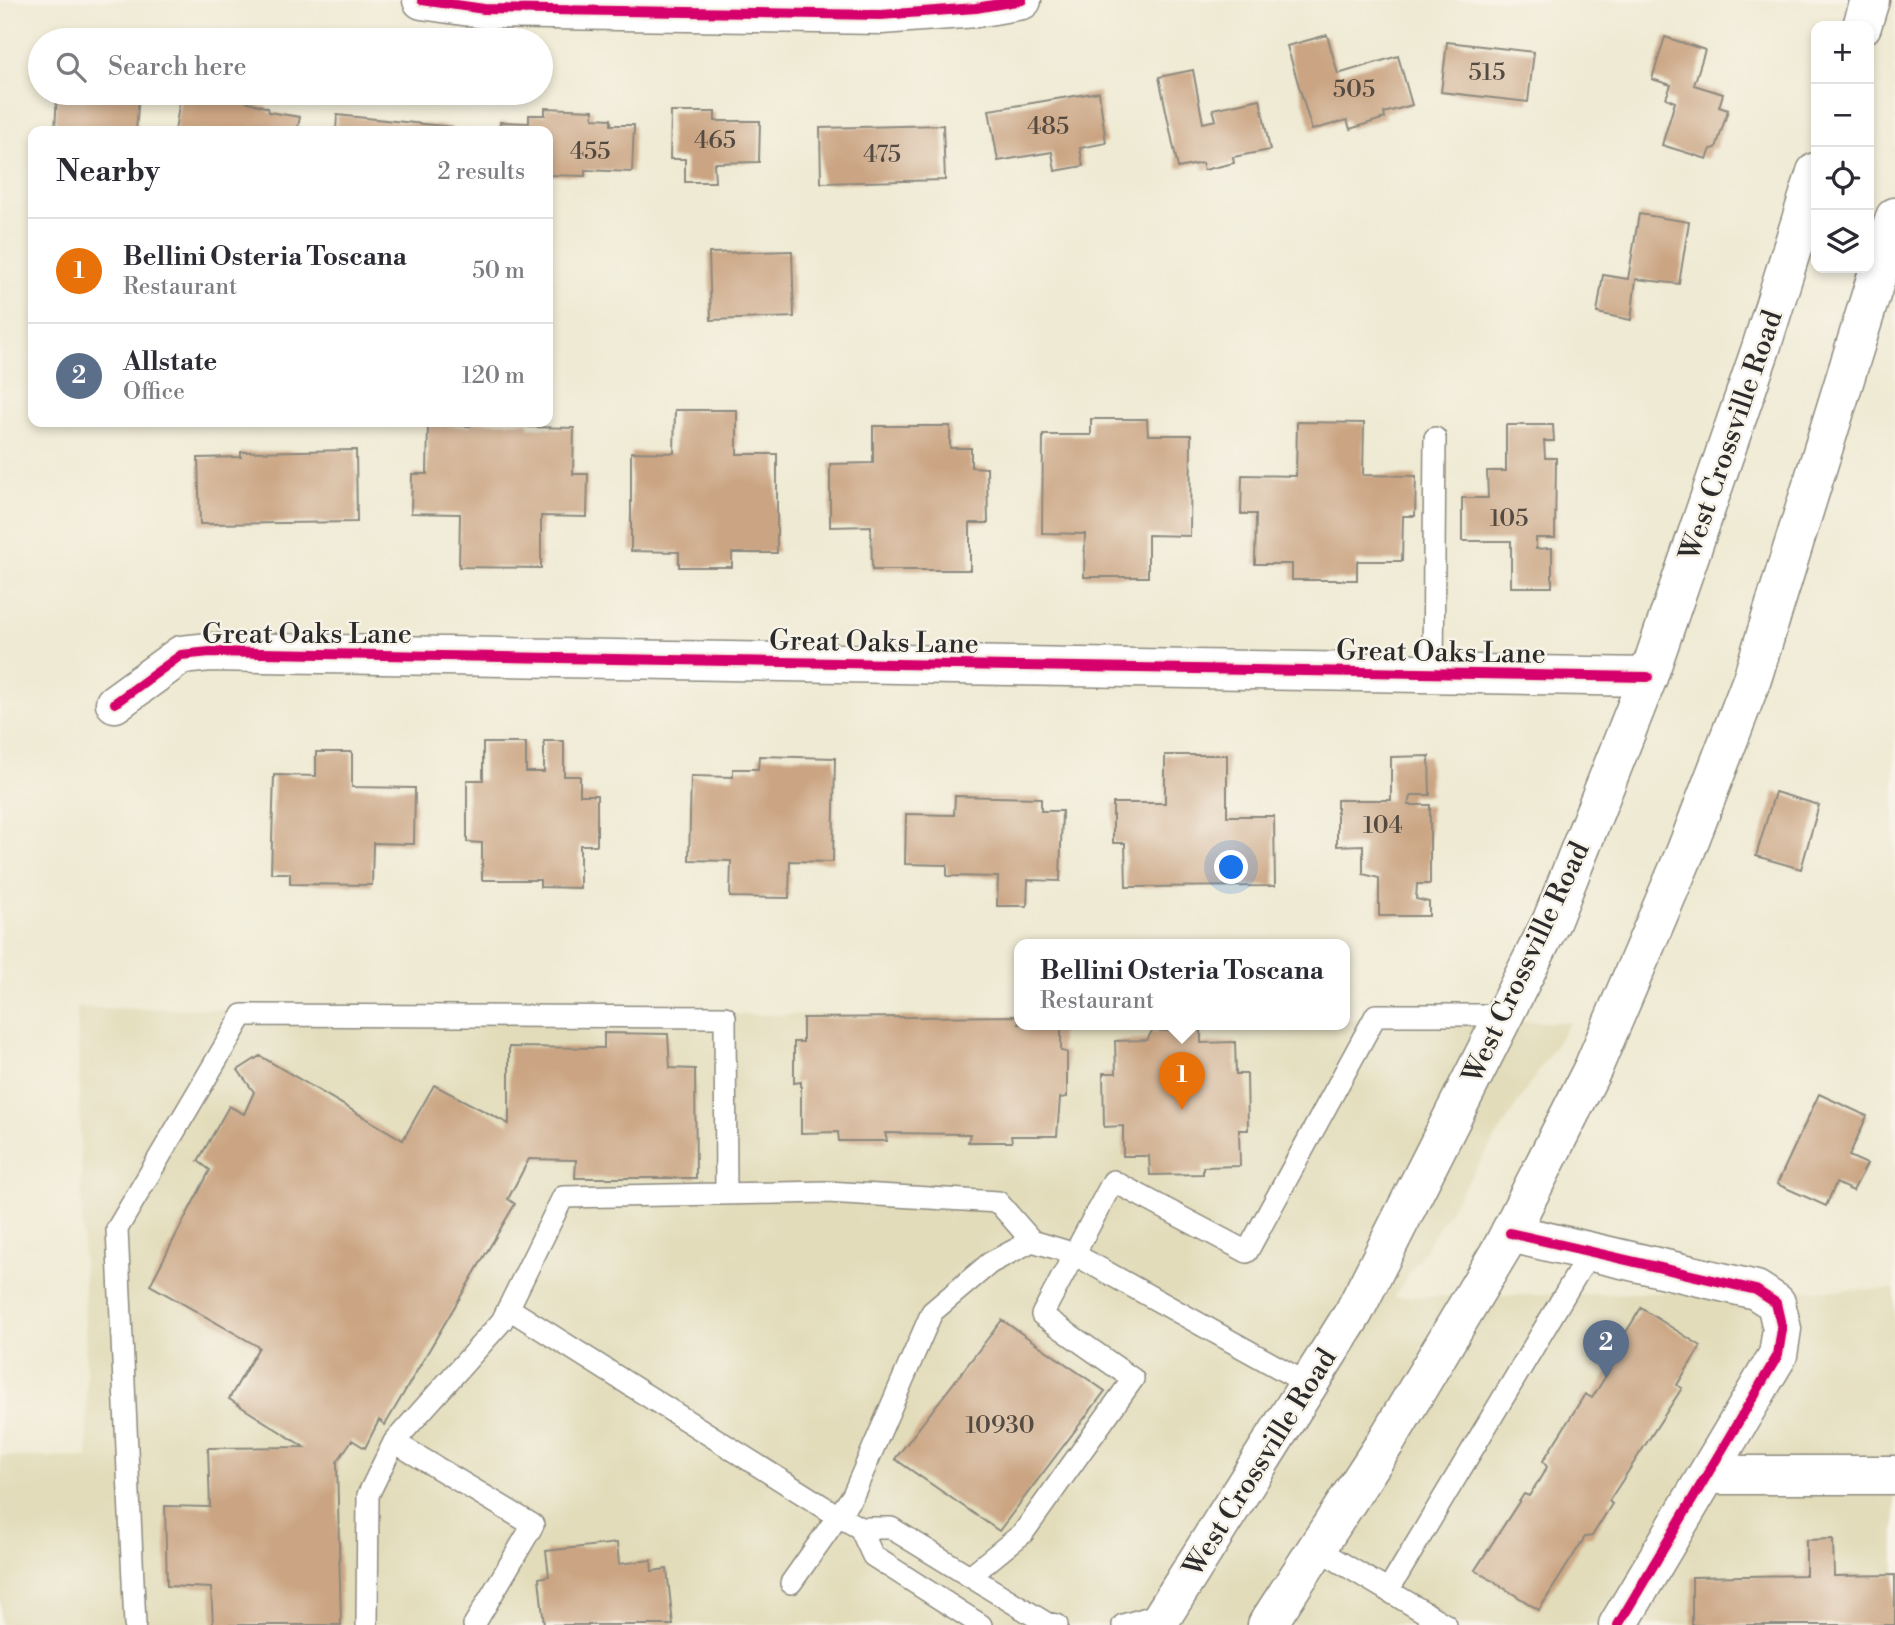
<!DOCTYPE html>
<meta charset="utf-8">
<style>
body{margin:0;font-family:"Libre Bodoni",serif;background:#f2f2f3;color:#2b2b33}
.controls{position:absolute;right:21px;top:21px;display:grid;overflow:hidden;border-radius:14px;box-shadow:0 4px 10px #0003}
.controls button{width:63px;height:63px;display:grid;place-items:center;padding:0;border:0;border-bottom:2px solid #e1e1e2;background:#fff;color:#2b2b33;font:35px sans-serif}
.you{position:absolute;left:1232px;top:868px;width:24px;height:24px;margin:-18px;border:5px solid #fff;border-radius:50%;background:#1a73e8;box-shadow:0 0 0 10px #1a73e833}
.badge{display:grid;place-items:center;width:46px;height:46px;border-radius:50%;background:#111827;color:#fff;font-size:23px;font-weight:700}
.pin{position:absolute;translate:-50% -58px;filter:drop-shadow(0 2px 4px #0008)}
.pin::after{content:'';position:absolute;top:37px;width:24px;height:21px;background:inherit;clip-path:polygon(0 0,100% 0,50% 100%)}
.popup{position:absolute;left:1014px;top:939px;width:336px;height:91px;box-sizing:border-box;display:grid;place-content:center;border-radius:14px;background:#fff;filter:drop-shadow(0 2px 5px #0005);font-size:23px;white-space:nowrap;color:#7c7c81}
.popup b{font-size:26px;color:#2b2b33}
.popup::after{content:'';position:absolute;left:50%;top:100%;margin-left:-14px;border:14px solid transparent;border-top-color:#fff}
.list{margin:0;padding:0;list-style:none}
h2{display:flex;justify-content:space-between;align-items:center;height:91px;margin:0;padding:0 28px;font-size:30px}
h2 small{font-size:23px;font-weight:400;color:#7c7c81}
.list li{display:grid;grid-template-columns:46px 1fr auto;gap:21px;align-items:center;box-sizing:border-box;height:105px;padding:0 28px;border-top:2px solid #e1e1e2}
.list b{display:block;font-size:26px;white-space:nowrap}
.list p{margin:0;font-size:23px;white-space:nowrap;color:#7c7c81}
.list em{font-size:23px;font-style:normal;color:#7c7c81}
.icon{flex:none;width:38px;height:38px;fill:none;stroke:currentColor;stroke-width:2;stroke-linecap:round;stroke-linejoin:round}
.map{position:relative;flex:none;width:1895px;height:1625px;overflow:hidden}
.search{position:absolute;background:#fff;box-shadow:0 4px 10px #0003;left:28px;top:28px;width:525px;height:77px;display:flex;align-items:center;gap:18px;box-sizing:border-box;padding:0 24px;border-radius:38px;color:#7c7c81;font-size:26px}
.panel{position:absolute;background:#fff;box-shadow:0 4px 10px #0003;left:28px;top:126px;width:525px;height:301px;border-radius:14px}
.map>svg:first-child{display:block}
.built{fill:#e2dcba}
.building{fill:#cba583}
.lines{fill:none;stroke-linecap:round;stroke-linejoin:round}
.service-casing{stroke:#8d8a7f;stroke-width:24}
.minor-casing{stroke:#8d8a7f;stroke-width:41}
.primary-casing{stroke:#8d8a7f;stroke-width:41}
.service{stroke:#fff;stroke-width:21}
.minor{stroke:#fff;stroke-width:38}
.primary{stroke:#fff;stroke-width:38}
.cycleway-casing{stroke:#f7f3e8;stroke-width:15}
.cycleway{stroke:#d6006c;stroke-width:10}
.labels{text-anchor:middle;stroke-width:5;stroke-linejoin:round;paint-order:stroke}
.number-label{font-size:24px;fill:#534a41}
.street-label{font-size:28px;fill:#2b2b2b;stroke:#f7f3e8}
</style>
<div class="map">
<svg width="1895" height="1625" viewBox="0 0 1895 1625">
<rect width="100%" height="100%" fill="#f7f3e8"/>
<filter id="ink" filterUnits="userSpaceOnUse"><feTurbulence type="fractalNoise" baseFrequency=".0143" numOctaves="2"/><feDisplacementMap in="SourceGraphic" scale="14" xChannelSelector="R" yChannelSelector="G"/><feConvolveMatrix kernelMatrix="1 2 1 2 8 2 1 2 1" color-interpolation-filters="sRGB"/></filter>
<filter id="wash" filterUnits="userSpaceOnUse"><feTurbulence type="fractalNoise" baseFrequency=".00686" numOctaves="4" result="noise"/><feDisplacementMap in="SourceGraphic" scale="28" xChannelSelector="R" yChannelSelector="G"/><feGaussianBlur stdDeviation="1.57" result="paint"/><feColorMatrix in="noise" values="0 0 0 0 0 0 0 0 0 0 0 0 0 0 0 0 0 1.4 0 .05"/><feComposite in="paint" operator="in"/></filter>
<g filter="url(#wash)">
<rect width="100%" height="100%" fill="#efead3"/>
<!-- built -->
<path class="built" d="M77 1008 1019 1017V1024H1345V1020L1570 1022 1394 1297 1895 1289V1625H0V1456L88 1458Z"/>
<g id="blocks">
<!-- building -->
<path class="building" d="M1327 35 1338 74 1398 56 1412 105 1384 113 1385 118 1350 129 1347 120 1312 130 1287 46Z
M1665 37 1705 50 1694 85 1723 94 1719 107 1728 110 1716 148 1711 149 1707 159 1662 145 1675 102 1666 98 1671 85 1652 79Z
M1447 42 1534 52 1528 102 1441 92Z
M1193 70 1203 123 1216 120 1213 109 1260 99 1270 150 1233 157 1234 163 1204 170 1202 163 1178 168 1159 77Z
M1099 92 1106 143 1080 148 1083 166 1055 171 1052 152 998 161 989 110Z
M57 93 139 94 136 131H55Z
M181 93 206 97 207 93 244 95 245 101 268 108 269 112 300 117 297 131H175Z
M545 108 593 110V118L611 119V125H634L632 172 585 170V176L548 175V131H499L500 122 529 123V115H545Z
M671 112H715V121H760L759 162 714 163 715 182H685V159H670Z
M337 115 452 127V131H336Z
M943 125 945 180 821 183 820 128Z
M1639 214 1689 222 1679 284 1636 279 1631 320 1597 313 1603 275 1628 279Z
M792 251 794 317 711 320 709 253Z
M675 410H737V454H777V553H732V567H679V552L631 551V452L674 453Z
M1091 419H1147L1148 435H1191L1190 536 1148 535V577H1084L1085 534 1042 533 1043 435H1091Z
M471 422H529V427L574 428 573 474H588L587 517 541 516V568L459 567 460 514 411 513 412 474H427L428 425 470 426Z
M1297 422 1364 423 1363 475 1416 476 1415 516H1403L1402 561H1357V580H1292V564H1255L1256 514H1241L1242 475 1296 476Z
M1506 425H1553L1554 441H1544L1545 458H1556L1555 538H1536V549L1552 548V587H1511V541H1462V498H1488L1487 471H1506Z
M873 426H950V448H971V467L987 468 988 523H970V570H872L871 526 830 527V464L873 463Z
M356 450 357 522 200 524 198 458 241 457V452Z
M544 741H564V776H580V795H597V845H580V888L540 887V880H482V843L467 842V780H483V743H526V772H544Z
M316 752H352V787L415 788 414 844 373 843 372 885 290 884V873H271L274 775 316 776Z
M1165 755H1227V816H1274L1275 886 1126 887 1125 843H1113V803H1165Z
M759 756 835 758 833 862 790 861 789 898 730 897 731 861 689 860 691 776 733 777V769H758Z
M1429 756 1430 795H1412L1408 805H1430V884H1417L1416 899 1429 902V916H1379V878L1363 874V845L1337 846V800H1391V757Z
M1775 792 1819 805 1801 869 1756 856Z
M955 796 1041 798V811H1062L1060 881 1028 880 1027 906H997L998 877 947 876V865L905 864 906 814 954 815Z
M1019 1016V1024H1061V1051L1067 1052V1097L1060 1098 1057 1136H1011L1012 1142H968L970 1134 885 1133 887 1141H839L838 1132 801 1133V1082L794 1083V1042H803V1018Z
M1201 1030V1043L1235 1042 1236 1074H1247L1248 1130H1239L1240 1166 1203 1167V1174L1150 1175 1149 1156H1123V1126L1104 1127 1103 1073H1116L1115 1041 1147 1040 1152 1031Z
M604 1033 668 1034 670 1068 695 1069 696 1178H575L576 1160 529 1159 508 1199 515 1204 385 1425 379 1420 365 1448 352 1440 337 1462 341 1625H213L211 1588 167 1586 165 1506 210 1507 208 1448 304 1447 229 1399 259 1347 150 1285 210 1170 198 1161 229 1106 244 1114 254 1092 238 1070 260 1056 403 1140 434 1085 509 1124V1047L604 1048Z
M1819 1094 1867 1116 1849 1156 1867 1164 1853 1191 1836 1183 1826 1206 1777 1184Z
M1641 1308 1701 1346 1677 1385 1682 1388 1609 1501 1612 1504 1592 1536 1585 1537 1539 1610 1475 1570 1524 1494 1529 1496 1547 1467 1543 1461 1585 1394 1592 1398 1618 1357 1613 1353Z
M1002 1320 1105 1391 999 1531 895 1459Z
M1833 1539 1834 1576 1895 1575V1625H1692V1577L1806 1575V1540Z
M617 1543 619 1564 651 1560 652 1571 667 1569 673 1625H544L539 1578 549 1576 546 1551Z"/>
</g>
</g>
<g filter="url(#ink)">
<use href="#blocks" fill-opacity="0" stroke="#8d8a7f" stroke-width="2"/>
<g class="lines">
<defs>
<path id="service" d="M1433 673 1435 438
M508 1308 838 1516 860 1528H891L1046 1623 1057 1625
M394 1442 533 1525 474 1625
M860 1528 873 1556 981 1625
M1316 1548 1446 1625
M970 1576 1023 1533 1133 1379 1042 1315 1113 1181 1247 1252 1376 1015H1504
M791 1583 853 1495 932 1312 990 1263 1032 1241 1072 1253 1308 1384
M1388 1591 1590 1252
M135 1625 117 1229 243 1015 725 1017 726 1193
M367 1625 368 1495 394 1442 502 1321 563 1197 827 1192 998 1202 1032 1241
M1123 1625 1164 1613"/>
<path id="minor" d="M422 0 484 9 881 15 976 8 1022 0
M115 703 181 655 210 652 1648 677
M1510 1233 1756 1290 1776 1303 1782 1329 1778 1355 1618 1625
M1708 1475H1895"/>
<path id="primary" d="M1862 26 1870 0
M1157 1625 1354 1312 1552 920 1648 677 1761 348 1816 172
M1267 1625 1387 1440 1503 1246 1593 1068 1685 853 1752 679 1895 217"/>
</defs>
<!-- service casing -->
<use href="#service" class="service-casing"/>
<!-- minor casing -->
<use href="#minor" class="minor-casing"/>
<!-- primary casing -->
<use href="#primary" class="primary-casing"/>
<!-- service -->
<use href="#service" class="service"/>
<!-- minor -->
<use href="#minor" class="minor"/>
<!-- primary -->
<use href="#primary" class="primary"/>
<defs>
<path id="cycleway" d="M422 0 484 9 881 15 976 8 1022 0
M115 703 181 655 210 652 1648 677
M1510 1233 1756 1290 1776 1303 1782 1329 1778 1355 1618 1625"/>
</defs>
<!-- cycleway casing -->
<use href="#cycleway" class="cycleway-casing"/>
<!-- cycleway -->
<use href="#cycleway" class="cycleway"/>
</g>
</g>
<g class="labels">
<!-- number labels -->
<g class="number-label">
<text x="1487" y="80">515</text>
<text x="1354" y="97">505</text>
<text x="1048" y="134">485</text>
<text x="715" y="148">465</text>
<text x="590" y="159">455</text>
<text x="882" y="162">475</text>
<text x="1509" y="526">105</text>
<text x="1383" y="833">104</text>
<text x="1000" y="1433">10930</text>
</g>
<!-- street labels -->
<g class="street-label">
<text transform="translate(1730 435) rotate(-71)" y="10">West Crossville Road</text>
<text x="307" y="643">Great Oaks Lane</text>
<text transform="translate(874 641) rotate(1)" y="10">Great Oaks Lane</text>
<text transform="translate(1441 651) rotate(1)" y="10">Great Oaks Lane</text>
<text transform="translate(1525 962) rotate(-65)" y="10">West Crossville Road</text>
<text transform="translate(1259 1462) rotate(-58)" y="10">West Crossville Road</text>
</g>
</g>
</svg>
<div class="controls">
<button>+</button>
<button>−</button>
<button><svg class="icon" aria-label="locate" viewBox="0 0 24 24"><circle cx="12" cy="12" r="6"/><path d="M12 2v4M12 18v4M2 12h4M18 12h4"/></svg></button>
<button><svg class="icon" aria-label="layers" viewBox="0 0 24 24"><path d="M12 4l9 5-9 5-9-5zM3 14l9 5 9-5"/></svg></button>
</div>
<div class="you"></div>
<div class="pin badge" style="left:1182px;top:1110px;background:#e8710a">1</div>
<div class="popup"><b>Bellini Osteria Toscana</b>Restaurant</div>
<div class="pin badge" style="left:1606px;top:1378px;background:#5c6f8a">2</div>
<div class="search"><svg class="icon" aria-label="search" viewBox="0 0 24 24"><circle cx="10" cy="10" r="6"/><path d="M15 15l6 6"/></svg>Search here</div>
<section class="panel">
<h2>Nearby<small>2 results</small></h2>
<ul class="list">
<li><span class="badge" style="background:#e8710a">1</span><div><b>Bellini Osteria Toscana</b><p>Restaurant</p></div><em>50 m</em></li>
<li><span class="badge" style="background:#5c6f8a">2</span><div><b>Allstate</b><p>Office</p></div><em>120 m</em></li>
</ul>
</section>
</div>
